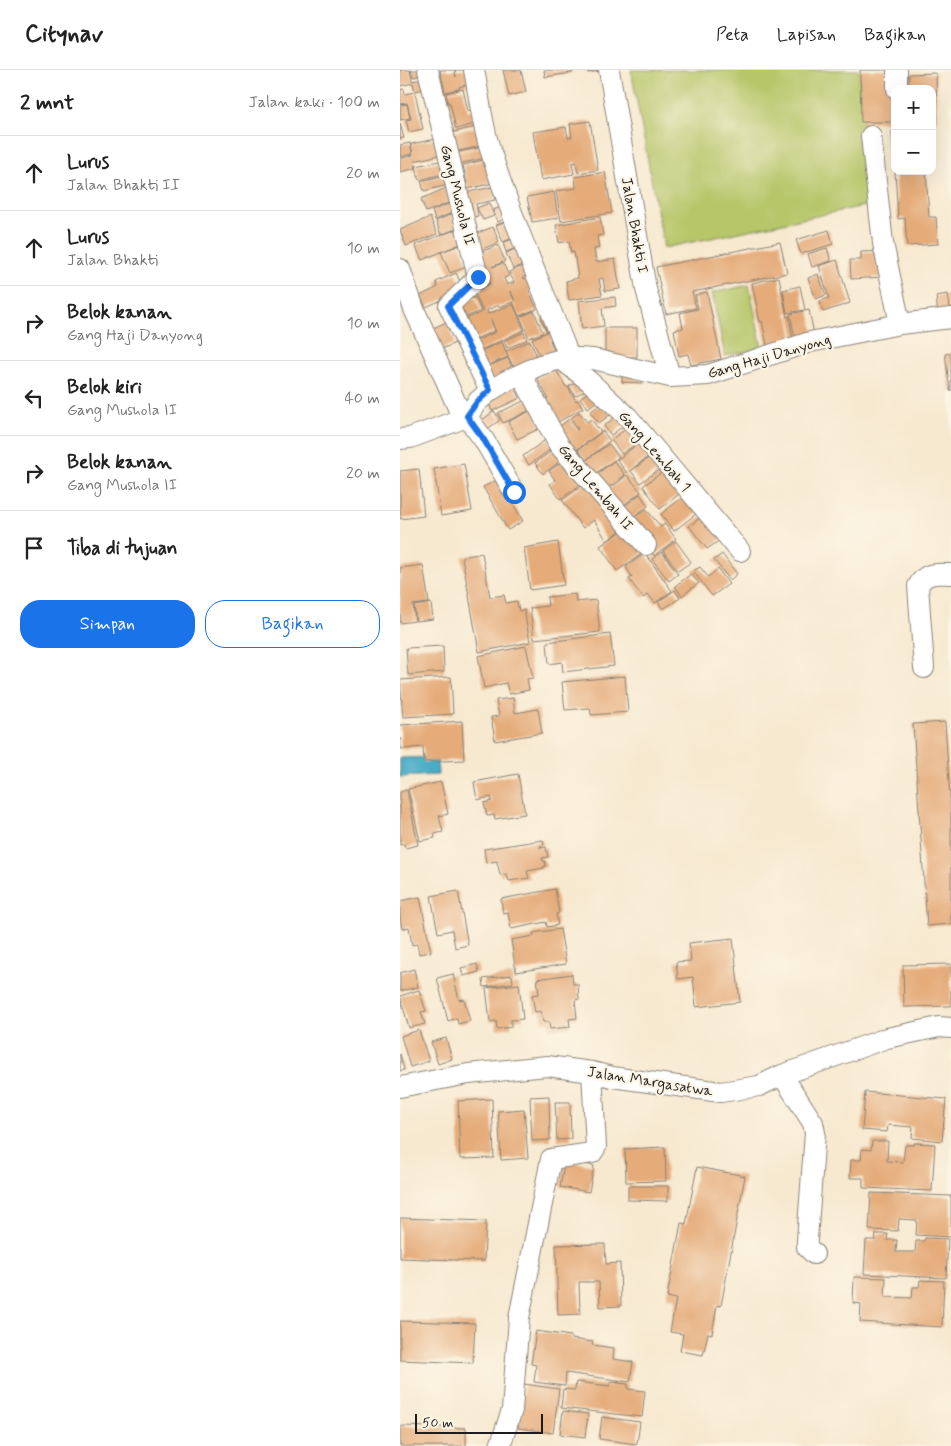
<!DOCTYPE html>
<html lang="id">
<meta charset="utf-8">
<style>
body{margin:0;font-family:Mynerve,sans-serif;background:#f2f2f2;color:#222}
.controls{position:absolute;right:15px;top:15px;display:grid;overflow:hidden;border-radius:10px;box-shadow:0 5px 20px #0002}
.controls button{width:45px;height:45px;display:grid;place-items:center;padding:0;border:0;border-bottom:1px solid #e0e0e0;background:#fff;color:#222;font:25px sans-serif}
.scale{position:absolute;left:15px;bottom:12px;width:128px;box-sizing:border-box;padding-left:5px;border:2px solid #1c1c1c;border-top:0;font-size:14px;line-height:18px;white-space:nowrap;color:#1c1c1c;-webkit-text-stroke:4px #fcf5e5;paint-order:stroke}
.stop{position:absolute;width:15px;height:15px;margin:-11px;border:4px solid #1a73e8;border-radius:50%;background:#fff}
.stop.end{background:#1a73e8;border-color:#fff;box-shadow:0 1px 5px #0008}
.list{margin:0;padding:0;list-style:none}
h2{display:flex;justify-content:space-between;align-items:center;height:65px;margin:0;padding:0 20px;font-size:21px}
h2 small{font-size:16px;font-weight:400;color:#767676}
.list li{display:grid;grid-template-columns:32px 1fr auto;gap:15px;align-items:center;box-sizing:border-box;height:75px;padding:0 20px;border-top:1px solid #e0e0e0}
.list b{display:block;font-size:19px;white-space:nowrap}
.list p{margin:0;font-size:16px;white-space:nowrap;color:#767676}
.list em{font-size:16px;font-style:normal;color:#767676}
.actions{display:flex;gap:10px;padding:15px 20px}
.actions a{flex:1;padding:11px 0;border:1px solid #1a73e8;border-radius:20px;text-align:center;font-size:18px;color:#1a73e8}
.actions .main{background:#1a73e8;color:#fff}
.icon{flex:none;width:28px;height:28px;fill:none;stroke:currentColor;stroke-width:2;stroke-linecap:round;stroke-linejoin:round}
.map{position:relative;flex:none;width:551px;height:1376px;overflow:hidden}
header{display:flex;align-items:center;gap:30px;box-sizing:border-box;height:70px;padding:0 25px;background:#fff;border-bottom:1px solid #e0e0e0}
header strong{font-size:24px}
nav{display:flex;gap:28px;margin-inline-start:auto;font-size:18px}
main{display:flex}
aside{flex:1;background:#fff}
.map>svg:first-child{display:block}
.green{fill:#b6c669;stroke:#697142}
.water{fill:#46acc6;stroke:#316471}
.building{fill:#e5ac7a}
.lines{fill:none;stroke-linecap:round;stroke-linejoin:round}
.minor-casing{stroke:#8a8276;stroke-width:22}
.minor{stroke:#fff;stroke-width:20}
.route{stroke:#1a73e8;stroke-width:6}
.labels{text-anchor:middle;stroke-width:4.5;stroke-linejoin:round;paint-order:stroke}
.street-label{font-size:15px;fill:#1c1c1c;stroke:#fcf5e5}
</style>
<header>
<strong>Citynav</strong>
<nav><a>Peta</a><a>Lapisan</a><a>Bagikan</a></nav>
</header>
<main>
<aside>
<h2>2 mnt<small>Jalan kaki · 100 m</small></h2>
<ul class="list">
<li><svg class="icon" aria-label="ahead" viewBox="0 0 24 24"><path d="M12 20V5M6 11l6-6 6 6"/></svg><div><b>Lurus</b><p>Jalan Bhakti II</p></div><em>20 m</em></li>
<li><svg class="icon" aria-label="ahead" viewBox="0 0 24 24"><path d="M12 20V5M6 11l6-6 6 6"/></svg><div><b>Lurus</b><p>Jalan Bhakti</p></div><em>10 m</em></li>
<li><svg class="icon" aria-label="right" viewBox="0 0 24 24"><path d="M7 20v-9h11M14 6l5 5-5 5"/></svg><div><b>Belok kanan</b><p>Gang Haji Danyong</p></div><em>10 m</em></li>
<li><svg class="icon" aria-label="left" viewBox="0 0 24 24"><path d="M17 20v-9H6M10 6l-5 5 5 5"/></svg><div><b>Belok kiri</b><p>Gang Mushola II</p></div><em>40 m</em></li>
<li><svg class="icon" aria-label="right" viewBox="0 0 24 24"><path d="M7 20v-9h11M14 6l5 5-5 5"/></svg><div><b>Belok kanan</b><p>Gang Mushola II</p></div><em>20 m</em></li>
<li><svg class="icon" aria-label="arrive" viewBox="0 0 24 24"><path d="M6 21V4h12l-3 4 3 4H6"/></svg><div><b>Tiba di tujuan</b></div></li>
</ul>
<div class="actions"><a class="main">Simpan</a><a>Bagikan</a></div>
</aside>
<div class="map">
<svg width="551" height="1376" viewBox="0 0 551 1376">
<rect width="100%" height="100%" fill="#fcf5e5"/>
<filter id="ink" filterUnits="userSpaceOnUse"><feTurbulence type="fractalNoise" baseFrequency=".02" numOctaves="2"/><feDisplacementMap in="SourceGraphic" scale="10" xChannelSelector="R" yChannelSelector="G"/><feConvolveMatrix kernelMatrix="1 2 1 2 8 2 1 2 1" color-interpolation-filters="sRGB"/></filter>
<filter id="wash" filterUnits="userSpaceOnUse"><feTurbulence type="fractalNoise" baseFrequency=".0096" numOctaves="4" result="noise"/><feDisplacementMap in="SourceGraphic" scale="20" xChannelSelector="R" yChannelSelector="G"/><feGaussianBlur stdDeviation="1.12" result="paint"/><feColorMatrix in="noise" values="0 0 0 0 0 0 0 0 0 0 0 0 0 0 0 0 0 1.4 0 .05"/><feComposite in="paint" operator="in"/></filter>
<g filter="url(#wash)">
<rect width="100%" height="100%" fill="#f7e9d0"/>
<!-- green -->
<path class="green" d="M231 0H459L469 135 264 178Z
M349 215 362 278 325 286 312 223Z"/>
<!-- water -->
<path class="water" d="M37 687 38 705 0 707V688Z"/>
<g id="blocks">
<!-- building -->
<path class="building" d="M0 0H10L12 11 27 8 29 18 15 21 13 13 0 16Z
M11 0H26L27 4 13 7Z
M40 0H55L56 7 55 0H70L73 13 59 17V19L45 22Z
M103 0H121L126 22 109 26Z
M144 0H172V3L145 7Z
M187 0H200V1L188 3Z
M460 0H492L493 52H461Z
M536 3 537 51H532V19H509V4Z
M4 19 5 24 15 22 23 59 9 62 6 50 11 49 7 33 0 34V20Z
M63 19 68 41 72 40 75 54 56 59 50 33H48L46 23Z
M7 34 10 48 0 50V35Z
M190 51 198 100 178 103 176 92 172 93 174 104 141 110 133 62 166 57 168 68 172 67 170 54Z
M0 53 4 68 0 69Z
M80 56 85 75 54 82 50 63Z
M492 61H495V79H493Z
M36 69 39 85 14 91 16 98 0 102V89L13 85 11 74Z
M10 73 12 84 0 87V75Z
M87 76 90 87 58 94 55 83Z
M88 89 93 113 68 119 63 95Z
M40 91 43 104 19 110 16 96Z
M495 101H526L529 147H536L538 174 507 176 505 148 498 149Z
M205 102 212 143 161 151 156 121 176 118 175 107Z
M46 105 48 115 24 121 21 111Z
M92 117 95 130 76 134 78 146 66 149 60 124Z
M46 118 51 132 26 142 21 129Z
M154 122 158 148 132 152 127 127Z
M50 133 54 142 35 150 32 141Z
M89 133 94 146 83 150 77 138Z
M107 135 111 145 98 152 93 140Z
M52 144 58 158 41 165 36 151Z
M30 147 37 164 6 176 0 160Z
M200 147 203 165 197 166 199 178 194 179 196 192 215 189 220 219 205 221 203 208 199 209 202 225 169 230 166 211 178 208 174 182 171 183 169 171 159 173 156 155Z
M112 149 119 165 103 172 96 155Z
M93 157 99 172 76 182 70 166Z
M60 158 65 172 22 190 15 175Z
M429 160 433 174 401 184 396 170Z
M119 166 123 175 106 182 103 173Z
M380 172 387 203 292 222 296 238 266 244 256 197Z
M60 175 69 196 50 203 41 182Z
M98 175 105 191 92 197 103 193 109 206 104 208 107 215 114 212 109 202 129 193 133 203 123 207 124 209 135 204 140 217 129 221 137 239 119 246 113 232 115 231 110 221 115 231 100 237 99 235 87 240 88 244 113 234 124 260 79 281 75 271 96 262 91 249 95 261 73 270 65 249 83 242 74 221 90 214 76 184Z
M123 176 129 192 113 199 106 183Z
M427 178 431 191 412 197 408 184Z
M482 181 484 207 451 209 450 190H461V182Z
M437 190 450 233 423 242 420 231 429 228 419 196Z
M56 203 64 220 26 237 20 226 38 217 36 212Z
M418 204 426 225 416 229 408 208Z
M379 207 387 247 389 246 393 270 367 275 362 251 360 252 352 213Z
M400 216 405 240 387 243 383 220Z
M307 222 321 289 291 295 288 284 279 286 274 260 283 258 280 243 298 239 295 225Z
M548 224 551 244 538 246 536 226Z
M75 227 81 241 66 247 60 234Z
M215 227 216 236 202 238 204 256 182 259 179 231Z
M409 240 414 264 395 268 390 244Z
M134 241 143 263 129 268 120 247Z
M153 244 167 282 158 286 151 270 156 267 150 270 156 285 142 291 132 269 147 262 141 249Z
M47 252 55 273 35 282 26 261Z
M205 258H237V287H205Z
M124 262 127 270 107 278 104 271Z
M130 271 139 291 115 301 106 281Z
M102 272 108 287 84 297 78 282Z
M551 283V321H550L545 284Z
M108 288 115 305 93 314 86 297Z
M155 298 166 317H168L176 331 178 330 183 338 158 352 144 330 148 328 137 308Z
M222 304 244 305 243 313 222 312Z
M183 309 188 319 175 326 169 316Z
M114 316 120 328 92 341 87 328Z
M193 319 201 328 188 338 180 328Z
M130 328 135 338 103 353 98 343Z
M205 331 214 342 199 353 190 342Z
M134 339 143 357 117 369 108 352Z
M94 341 100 350 83 362 77 354Z
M179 342 187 352 191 349 201 362 175 381 159 357 169 349 177 360 178 359 171 348Z
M220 343 227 353 211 365 204 356Z
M230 356 241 370 222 384 211 370Z
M203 361 210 371 186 390 178 380Z
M148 368 154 377 129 395 123 386Z
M244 369 254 382 227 403 217 390Z
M209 374 219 387 195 404 185 391Z
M154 379 162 390 143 404 135 393Z
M254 384 264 396 240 413 231 401Z
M167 388 183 413 160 429 150 414 155 410 149 401Z
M214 391 225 405 208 418 197 404Z
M64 394 72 441 41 446 34 399Z
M19 399 24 446 0 449V401Z
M265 400 282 422 260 439 243 416Z
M227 405 241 422 221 437 208 420Z
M99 409 123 451 108 460 83 417Z
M187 412 224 458 207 471 194 450 183 458 162 430Z
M288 423 301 440 274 461 261 444Z
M240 424 248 436 230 449 222 438Z
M246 439 261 457 265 454 276 469 254 486 243 471 231 450Z
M305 444 323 468 307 479 289 456Z
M225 459 246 481 217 501 200 476Z
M276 471 291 492 278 501 263 481Z
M158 472 164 515 130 520 124 478Z
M262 482 278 504 269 511 252 489Z
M82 483 90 527 104 525 106 533 117 531 119 541 124 540 130 572 79 582 62 487Z
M245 483 272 521 255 533 248 524 243 528 229 509 232 507 226 497Z
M322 484 337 504 330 510 314 490Z
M23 495 29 533 13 535 15 551 0 553V498Z
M300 497 308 507 318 499 329 514 312 526 293 501Z
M291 504 299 513 282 526 275 516Z
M275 520 280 528 263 539 258 532Z
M175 524 176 532 196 530 200 562 134 569 130 538 148 536 147 527Z
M31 533 33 549 16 551 14 536Z
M210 564 214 596 163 602 162 592 149 594 147 572Z
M43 576 44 602 8 605 6 578Z
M126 576 133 608 127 609 129 620 109 624 106 613 84 618 78 586Z
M225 606 228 642 191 645 190 638 165 640 162 612Z
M51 607 53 644 3 647 0 610Z
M113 628 115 643 138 639 142 663 95 671 91 647 99 646 96 630Z
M62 651 64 690 24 692 23 677 1 679 0 655Z
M545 652 551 743V854L527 856 513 654Z
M118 704 125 744 95 749 94 745 87 746 84 733 92 731 91 727 77 730 74 712Z
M41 712 48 744 39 746 43 762 34 764 35 768 20 771 8 719Z
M7 720 18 775 5 778 4 774 0 775V722Z
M143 770 144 775 140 776V778L146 777 148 787 142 788 143 791H145L146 796 143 797 144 798 127 801 129 808 109 811 107 804 100 805 97 791 86 793 84 779Z
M155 819 159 843 156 844 158 855 147 857 146 852 111 859 108 842 103 843 101 829Z
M58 821 68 875 55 878 52 860 38 863 31 826Z
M20 827 31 882 19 884 17 874 12 875 9 857 2 859 0 847V831Z
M160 859 166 894 116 902 111 870 134 866 133 863Z
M333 868 340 932 296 937 293 907 278 909 276 892 291 891 289 873Z
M77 894 79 902 63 906 61 898Z
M551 894V936L504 937 503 895Z
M14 899 18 917 0 921V903Z
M53 904 59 930 64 929 70 951 58 954 57 948 48 951 37 908Z
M172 904 173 914H178L179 929 175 930 177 948 169 949 170 957 150 959 149 952H143L141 941 135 942 132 925 139 924 137 909Z
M112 905 113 913 84 917 83 909Z
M119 914 123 949 111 950V957L97 959 96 951 90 952 86 918Z
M19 920 26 941 21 942 25 954 9 958 0 926Z
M19 960 29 991 10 997 1 966Z
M46 968 52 989 38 994 31 972Z
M0 984 4 1000 0 1001Z
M465 1022 546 1029 542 1071 512 1068 513 1057 488 1055 487 1062 462 1060Z
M149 1026 150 1070 132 1071 130 1027Z
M92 1029 94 1088 60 1089 58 1031Z
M155 1032H170L171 1069 157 1070Z
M124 1039 128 1088 101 1090 98 1041Z
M472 1071H488L487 1091 503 1092 505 1075H514V1073L535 1074 532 1121 463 1118V1108H450L451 1090H461L462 1079 471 1080Z
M265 1077 266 1111 226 1112 225 1079Z
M165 1090 194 1096 189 1122 160 1117Z
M297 1097 345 1106 321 1236 317 1235 312 1264 308 1263 303 1285 280 1281 283 1264 270 1262 276 1229 267 1227 281 1153 286 1154Z
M228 1116H268V1131L228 1130Z
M471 1123 551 1126V1167L516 1165 517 1150 499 1149 498 1161 469 1160Z
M0 1148 86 1151 84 1191 0 1188Z
M476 1164H488L487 1170H497L496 1182H515L516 1171H524L525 1168 548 1169 546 1208 464 1204 466 1170H475Z
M205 1174 206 1194 220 1193 221 1236 200 1237 199 1212H179L180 1244 158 1245 156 1175Z
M454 1207 486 1208 485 1227 512 1228 513 1217H519L520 1210 544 1211 542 1257 460 1252 461 1234 453 1233Z
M0 1251 75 1253 73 1293 0 1290Z
M136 1261 171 1266V1269L193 1272 192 1275 214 1278 213 1289 233 1292 230 1312 166 1303 165 1316 134 1312 136 1295 131 1294Z
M176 1312 210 1316V1312L228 1314V1319L245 1321 242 1347 161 1338 163 1319 175 1320Z
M124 1314 159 1319 153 1363 118 1358Z
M163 1341 188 1344 185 1367 160 1364Z
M202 1347 240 1352 237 1374 199 1369Z
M0 1356 66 1358V1376H0Z"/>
</g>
</g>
<g filter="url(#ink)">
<use href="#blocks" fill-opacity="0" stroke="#8a8276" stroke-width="1"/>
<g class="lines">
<defs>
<path id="minor" d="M28 0 78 207 49 236 90 321
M74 0C79 25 82 54 90 79 112 150 143 219 170 289
M209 0 246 219 270 307
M497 19V0
M471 66 483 173 500 254
M0 199 14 239 59 340 58 350
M161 289 189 311 228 347 340 481
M121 304 159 375 246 475
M67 347 84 370 114 422
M0 369 10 368 67 347 77 332 90 321 106 311 140 295 161 289 178 288 193 289 270 307 308 305 410 272 500 254 551 248
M524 598 518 516C526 501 537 504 551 504
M382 1005 413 1053 415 1063 407 1170V1177L414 1184
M0 1017 68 1004 147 996 192 1002 212 1007 321 1022 359 1016 382 1005 487 968 539 957 551 958
M100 1376 112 1340 119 1248 151 1089 192 1083 196 1077 192 1002"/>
</defs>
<!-- minor casing -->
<use href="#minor" class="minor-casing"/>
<!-- minor -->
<use href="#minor" class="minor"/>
</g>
</g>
<g class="lines" filter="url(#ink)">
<!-- route -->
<path class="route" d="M78 207 48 236 90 320 77 332 67 346 84 370 114 422"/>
</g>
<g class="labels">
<!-- street labels -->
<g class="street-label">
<text transform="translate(58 125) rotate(76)" y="5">Gang Mushola II</text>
<text transform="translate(235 155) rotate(80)" y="5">Jalan Bhakti I</text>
<text transform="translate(369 286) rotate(-16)" y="5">Gang Haji Danyong</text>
<text transform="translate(255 381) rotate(49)" y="5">Gang Lembah 1</text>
<text transform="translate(196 417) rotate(50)" y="5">Gang Lembah II</text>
<text transform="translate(250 1011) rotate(9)" y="5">Jalan Margasatwa</text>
</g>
</g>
</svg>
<div class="controls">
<button>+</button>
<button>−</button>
</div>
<div class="scale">50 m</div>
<div class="stop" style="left:114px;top:422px"></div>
<div class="stop end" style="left:78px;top:207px"></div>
</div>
</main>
